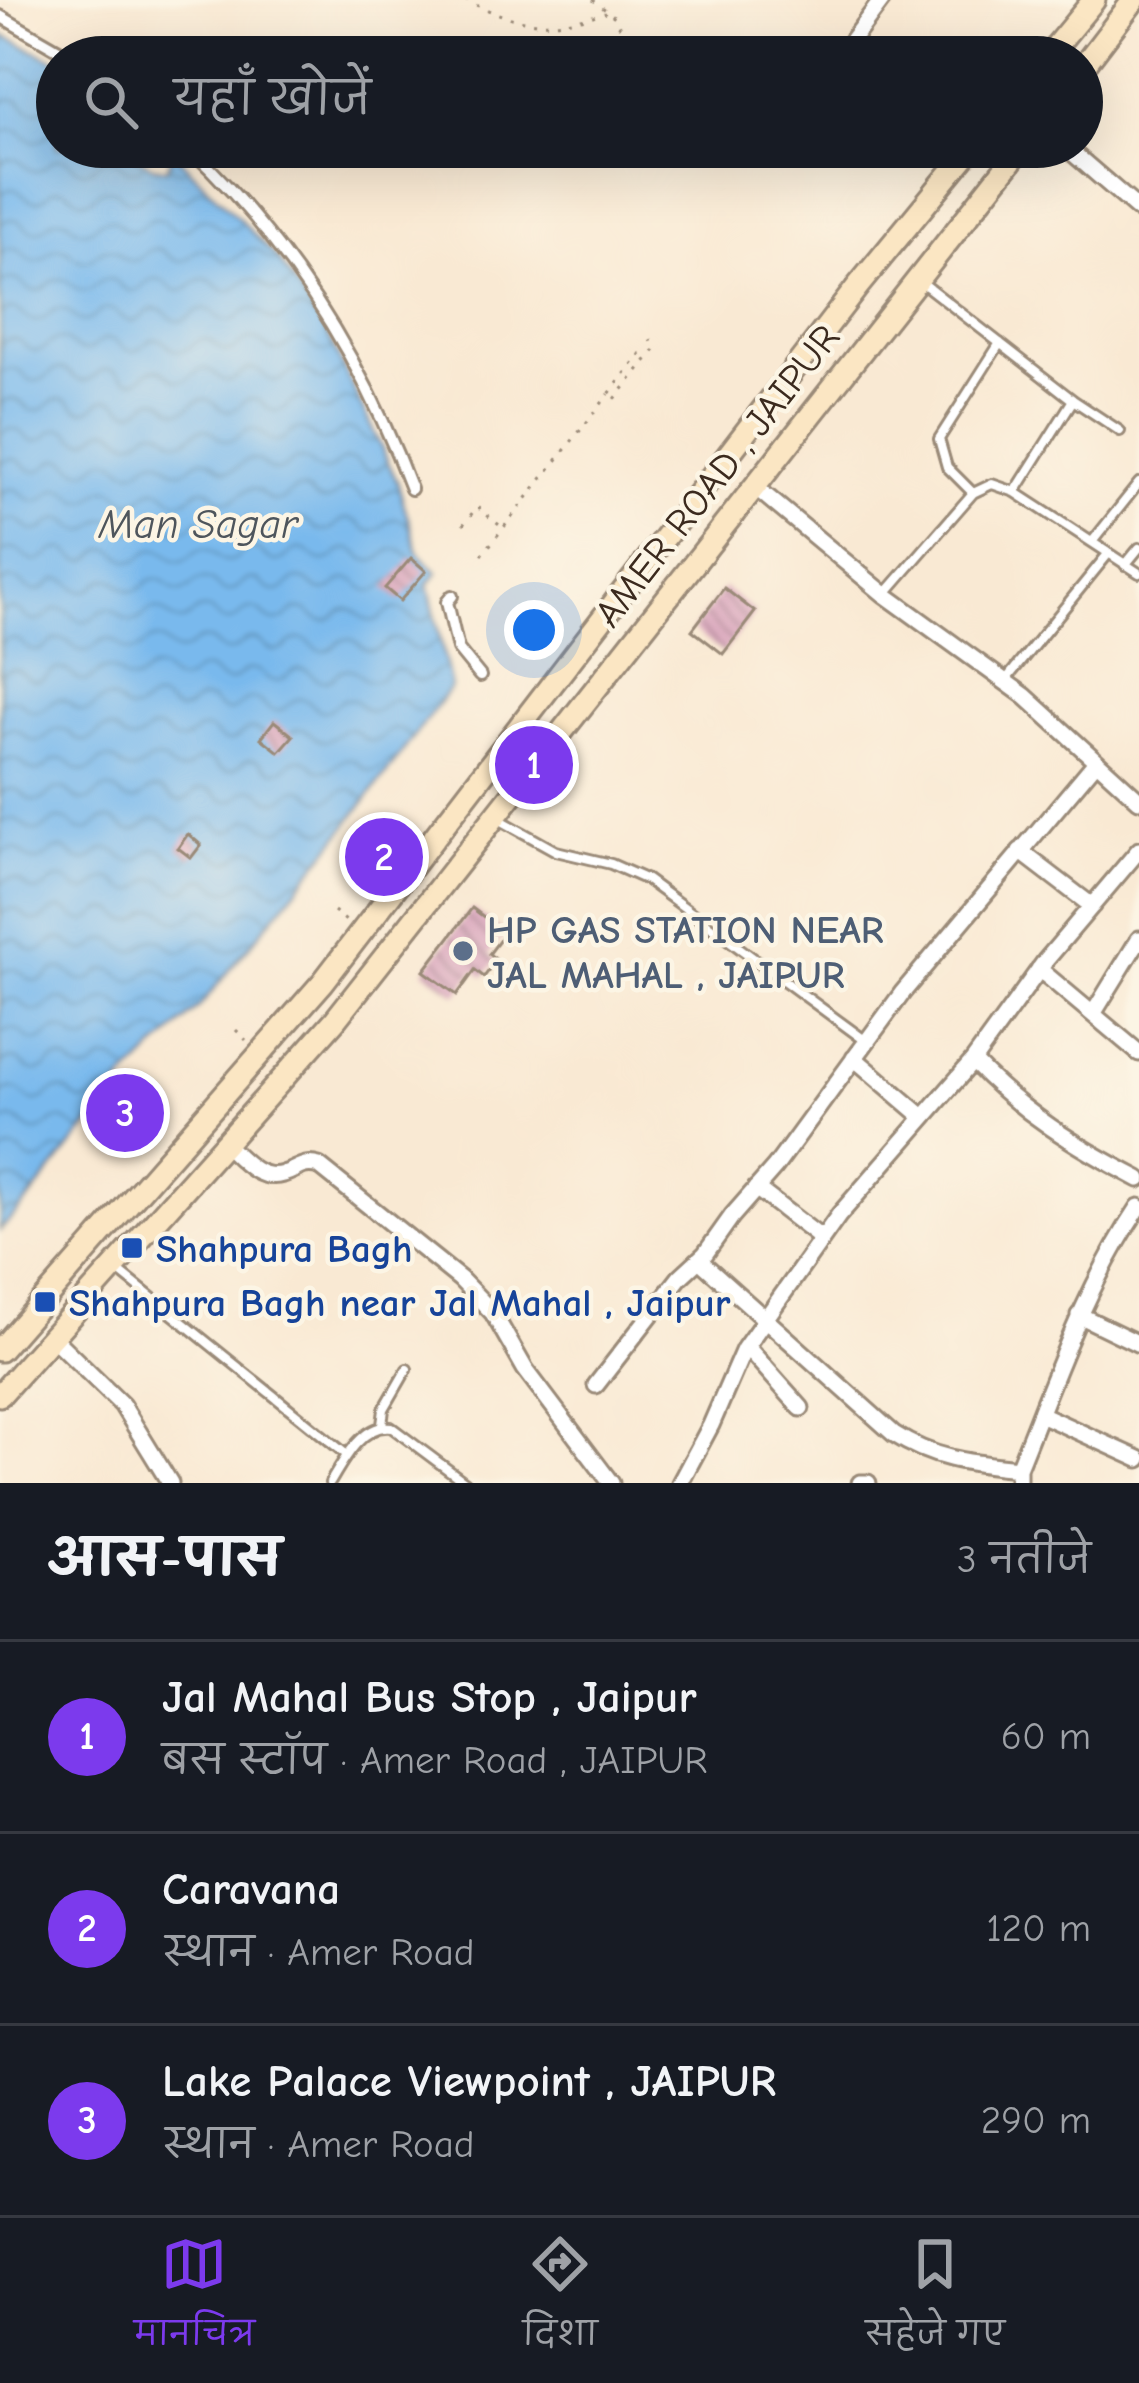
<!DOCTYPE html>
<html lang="hi">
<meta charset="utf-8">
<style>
body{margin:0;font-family:"Comic Neue","Playpen Sans Deva",sans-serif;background:#242831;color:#f1f3f6}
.you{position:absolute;left:534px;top:630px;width:42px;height:42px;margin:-30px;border:9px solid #fff;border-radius:50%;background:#1a73e8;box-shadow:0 0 0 18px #1a73e833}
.badge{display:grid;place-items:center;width:78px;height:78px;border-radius:50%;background:#7c3aed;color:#fff;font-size:39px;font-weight:700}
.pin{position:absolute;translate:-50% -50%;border:6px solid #fff;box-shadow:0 3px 12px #0006}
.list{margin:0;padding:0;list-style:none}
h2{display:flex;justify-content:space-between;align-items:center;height:156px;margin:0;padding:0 48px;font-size:51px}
h2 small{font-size:39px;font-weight:400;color:#9ea1a6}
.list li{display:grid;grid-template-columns:78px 1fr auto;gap:36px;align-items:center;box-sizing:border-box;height:192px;padding:0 48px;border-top:3px solid #363941}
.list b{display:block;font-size:45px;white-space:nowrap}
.list p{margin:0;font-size:39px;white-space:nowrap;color:#9ea1a6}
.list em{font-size:39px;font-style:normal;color:#9ea1a6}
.icon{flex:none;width:66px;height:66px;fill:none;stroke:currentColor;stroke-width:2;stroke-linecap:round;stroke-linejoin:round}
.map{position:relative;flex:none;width:1139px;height:1483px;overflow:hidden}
.search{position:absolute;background:#171b24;box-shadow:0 12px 48px #0002;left:36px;right:36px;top:36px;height:132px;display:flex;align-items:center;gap:30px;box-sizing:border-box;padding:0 42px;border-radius:66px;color:#9ea1a6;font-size:45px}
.sheet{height:732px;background:#171b24}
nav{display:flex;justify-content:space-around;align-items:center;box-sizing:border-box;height:168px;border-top:3px solid #363941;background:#171b24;font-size:33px;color:#9ea1a6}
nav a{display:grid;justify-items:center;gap:6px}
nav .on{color:#7c3aed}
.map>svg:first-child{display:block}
.water{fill:url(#water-waves);stroke:#5a7286;stroke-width:3}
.building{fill:url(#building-back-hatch)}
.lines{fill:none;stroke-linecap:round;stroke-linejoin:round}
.service-casing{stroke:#9a8a78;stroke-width:14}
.pedestrian-casing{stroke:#9a8a78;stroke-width:16}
.minor-casing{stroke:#9a8a78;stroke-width:21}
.secondary-casing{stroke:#9a8a78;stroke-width:27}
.path{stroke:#9a8a78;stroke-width:3;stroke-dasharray:3 9;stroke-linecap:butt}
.service{stroke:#fff;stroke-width:8}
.pedestrian{stroke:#fff;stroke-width:10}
.minor{stroke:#fff;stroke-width:15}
.secondary{stroke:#fbe6c3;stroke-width:21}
.service-dot{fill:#5c6f8a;stroke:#fcf5e5;stroke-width:4.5}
.transit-dot{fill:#1a4fb4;stroke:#fcf5e5;stroke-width:4.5}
.labels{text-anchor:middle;stroke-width:9;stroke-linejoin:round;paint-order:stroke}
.street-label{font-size:39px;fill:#3b2a1e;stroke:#fcf5e5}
.service-label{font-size:39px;font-weight:bold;fill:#4e5e75;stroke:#fcf5e5;text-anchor:start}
.transit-label{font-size:39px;font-weight:bold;fill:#164399;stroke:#fcf5e5;text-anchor:start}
.water-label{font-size:42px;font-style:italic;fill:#4e555c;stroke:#fcf5e5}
</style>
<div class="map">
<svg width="1139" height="1483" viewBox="0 0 1139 1483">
<defs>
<pattern id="water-waves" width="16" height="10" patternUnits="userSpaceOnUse" patternTransform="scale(3)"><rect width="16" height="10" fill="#79b9ed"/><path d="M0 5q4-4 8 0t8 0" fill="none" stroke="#6497bf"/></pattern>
<pattern id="building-back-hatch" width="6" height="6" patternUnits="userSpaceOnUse" patternTransform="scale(3)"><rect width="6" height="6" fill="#d9a4bc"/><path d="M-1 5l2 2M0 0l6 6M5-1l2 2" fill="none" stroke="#b18698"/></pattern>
</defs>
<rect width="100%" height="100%" fill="#fcf5e5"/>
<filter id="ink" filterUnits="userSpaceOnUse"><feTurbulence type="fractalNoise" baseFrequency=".00833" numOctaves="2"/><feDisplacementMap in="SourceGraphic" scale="24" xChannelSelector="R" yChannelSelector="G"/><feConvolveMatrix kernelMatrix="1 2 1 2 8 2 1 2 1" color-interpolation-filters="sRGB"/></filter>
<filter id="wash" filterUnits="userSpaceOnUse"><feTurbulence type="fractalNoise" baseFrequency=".004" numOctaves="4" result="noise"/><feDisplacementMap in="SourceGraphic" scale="48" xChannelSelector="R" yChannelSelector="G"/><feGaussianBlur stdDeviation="2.7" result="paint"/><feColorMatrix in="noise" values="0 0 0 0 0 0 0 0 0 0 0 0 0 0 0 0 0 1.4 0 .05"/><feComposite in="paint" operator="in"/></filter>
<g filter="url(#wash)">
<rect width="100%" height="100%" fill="#f9e9d3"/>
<!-- water -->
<path class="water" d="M0 34 57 61V147C82 147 106 146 129 154 144 159 151 169 167 169L173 152 277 258 325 329 397 481 418 552 438 573 428 584 451 687 330 848 200 1006 126 1078 28 1201 0 1230Z"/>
<g id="blocks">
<!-- building -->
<path class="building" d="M411 558 426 571 400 601 385 588Z
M724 588 755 612 723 654 692 630Z
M274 721 293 736 279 752 261 738Z
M188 834 201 845 191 858 178 848Z
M472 908 505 933 489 954 497 960 484 977 475 970 457 995 424 971Z"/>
</g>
</g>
<g filter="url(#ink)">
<use href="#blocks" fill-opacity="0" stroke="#9a8a78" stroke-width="3"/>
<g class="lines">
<defs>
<path id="service" d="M920 281 1073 400 1120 431
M1073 400 1015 492 1139 573
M973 493 947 467 939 439 1000 343
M1092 542 1139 483
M1125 565 1139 548
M886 593 973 493 992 484 1015 492
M1005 681 1108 554
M497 818 556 851 611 864 647 880 866 1041
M115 1268 347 1455
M382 1425 384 1409 407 1369
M330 1483C343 1461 363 1423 391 1427L466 1483"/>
<path id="pedestrian" d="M0 16 71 57
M188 147C290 243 362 359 411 489
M452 596 447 602 458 649 480 676"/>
<path id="minor" d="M844 57 852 40 882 0
M1066 147 1139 210
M754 486 884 594 1025 696 1139 800
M1020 851 1092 906
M1039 969 1139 1053
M1093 1014 1139 939
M854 1058 923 1117
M973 1061C1022 1113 1076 1146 1139 1179
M225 1144C240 1158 259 1182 283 1174 298 1170 302 1161 319 1166L460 1279 493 1313 525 1369 611 1483
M756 1188 822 1239
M699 1260 894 1434C934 1460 972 1463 1018 1468
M1079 1315 1139 1344
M53 1338 122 1405 170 1483
M746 1346 801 1408
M596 1385 680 1277 705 1254 732 1216 775 1167 903 992 1095 763
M1040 1414 1139 1459
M680 1483 711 1425 744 1349 839 1215 973 1061 1046 960 1139 850
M860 1483H868
M1018 1483V1468C1055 1377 1084 1290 1139 1207"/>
<path id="secondary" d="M1047 57 1094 0
M1082 68 1134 0
M0 1350 323 982 858 286 972 147
M0 1395 335 1020 1022 147"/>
</defs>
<!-- service casing -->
<use href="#service" class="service-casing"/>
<!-- pedestrian casing -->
<use href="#pedestrian" class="pedestrian-casing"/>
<!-- minor casing -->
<use href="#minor" class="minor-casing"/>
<!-- secondary casing -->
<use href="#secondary" class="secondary-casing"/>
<!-- path -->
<path class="path" d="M465 0C519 25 548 31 606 12
M593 0 616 18 626 44
M641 353 609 394 615 399 655 350 651 340
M463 525 477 507 503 528
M482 555 609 394
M334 911 346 921
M236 1030 246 1040"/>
<!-- service -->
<use href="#service" class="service"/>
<!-- pedestrian -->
<use href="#pedestrian" class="pedestrian"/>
<!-- minor -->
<use href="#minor" class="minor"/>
<!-- secondary -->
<use href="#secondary" class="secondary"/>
</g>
</g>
<!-- markers -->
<circle class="service-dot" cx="463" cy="951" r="12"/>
<g class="transit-dot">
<rect x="120" y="1236" width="24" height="24" rx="6"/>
<rect x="33" y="1290" width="24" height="24" rx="6"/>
</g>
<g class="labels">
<!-- street labels -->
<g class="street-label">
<text transform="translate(716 475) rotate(-52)" y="14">AMER ROAD , JAIPUR</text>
</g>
<!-- service labels -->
<g class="service-label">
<text x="487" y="943">HP GAS STATION NEAR<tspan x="487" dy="45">JAL MAHAL , JAIPUR</tspan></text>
</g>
<!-- transit labels -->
<g class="transit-label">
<text x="156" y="1262">Shahpura Bagh</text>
<text x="69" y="1316">Shahpura Bagh near Jal Mahal , Jaipur</text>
</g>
<!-- water labels -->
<g class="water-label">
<text x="198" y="538">Man Sagar</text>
</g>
</g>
</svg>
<div class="you"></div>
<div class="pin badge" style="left:534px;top:765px">1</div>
<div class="pin badge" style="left:384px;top:857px">2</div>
<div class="pin badge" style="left:125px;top:1113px">3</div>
<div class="search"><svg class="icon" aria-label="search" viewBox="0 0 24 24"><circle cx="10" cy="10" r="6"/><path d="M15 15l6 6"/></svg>यहाँ खोजें</div>
</div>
<section class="sheet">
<h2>आस-पास<small>3 नतीजे</small></h2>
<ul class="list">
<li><span class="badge">1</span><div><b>Jal Mahal Bus Stop , Jaipur</b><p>बस स्टॉप · Amer Road , JAIPUR</p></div><em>60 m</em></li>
<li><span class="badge">2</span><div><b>Caravana</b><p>स्थान · Amer Road</p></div><em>120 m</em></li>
<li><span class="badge">3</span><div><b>Lake Palace Viewpoint , JAIPUR</b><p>स्थान · Amer Road</p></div><em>290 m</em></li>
</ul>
</section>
<nav>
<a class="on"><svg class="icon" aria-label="map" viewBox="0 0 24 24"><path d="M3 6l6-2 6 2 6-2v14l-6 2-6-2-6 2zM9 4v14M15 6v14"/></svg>मानचित्र</a>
<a><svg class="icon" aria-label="directions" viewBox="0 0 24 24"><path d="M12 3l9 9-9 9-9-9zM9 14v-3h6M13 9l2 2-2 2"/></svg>दिशा</a>
<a><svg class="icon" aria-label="saved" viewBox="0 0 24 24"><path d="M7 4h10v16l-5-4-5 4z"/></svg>सहेजे गए</a>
</nav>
